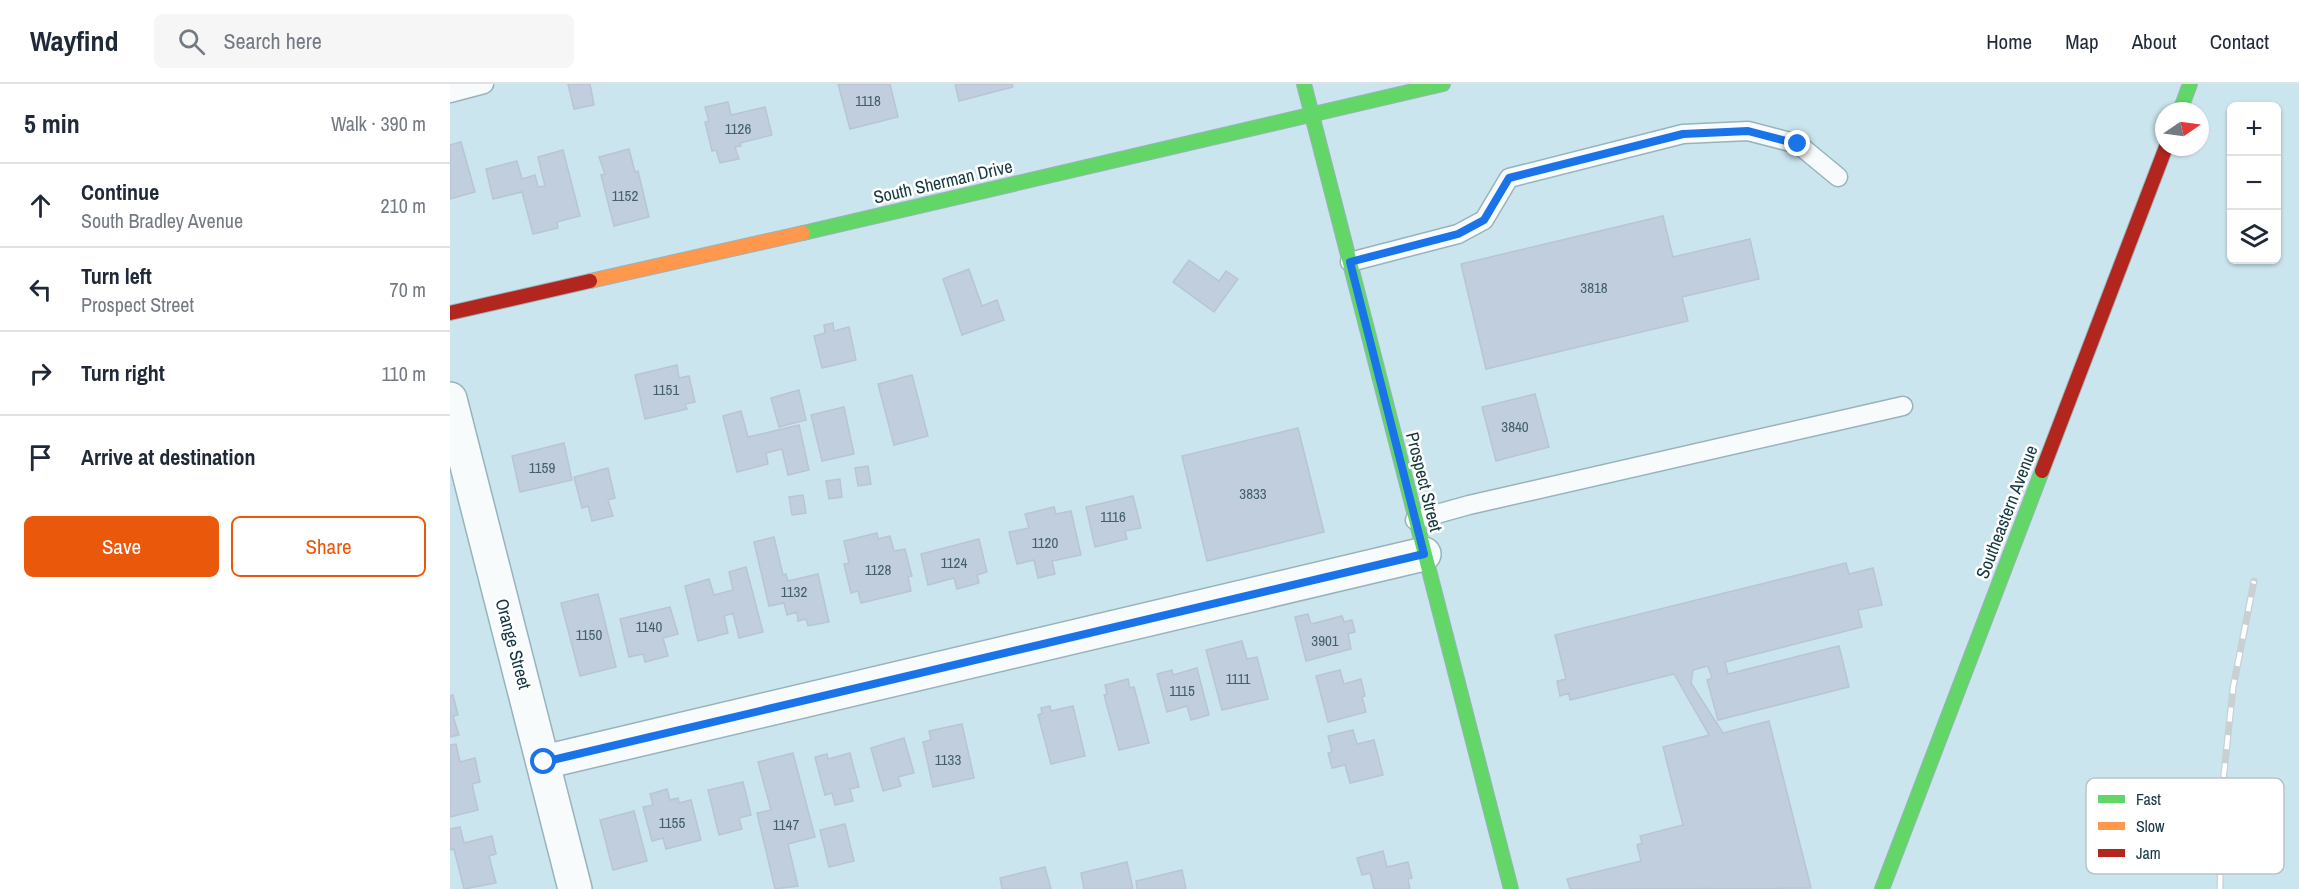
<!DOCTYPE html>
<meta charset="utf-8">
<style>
body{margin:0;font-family:"Archivo Narrow",sans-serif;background:#f6f6f7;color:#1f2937}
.controls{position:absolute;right:18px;top:18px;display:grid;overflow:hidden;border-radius:9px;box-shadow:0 2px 4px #0004}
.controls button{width:54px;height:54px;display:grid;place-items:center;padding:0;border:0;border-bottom:2px solid #e0e1e3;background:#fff;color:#1f2937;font:30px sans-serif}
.compass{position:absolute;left:1705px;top:18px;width:54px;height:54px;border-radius:50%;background:#fff;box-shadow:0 2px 4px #0004;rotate:77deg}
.stop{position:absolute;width:18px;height:18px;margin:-14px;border:4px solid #1a73e8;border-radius:50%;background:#fff}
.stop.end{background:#1a73e8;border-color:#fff;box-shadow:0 2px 6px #0008}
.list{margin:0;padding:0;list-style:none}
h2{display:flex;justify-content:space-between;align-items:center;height:78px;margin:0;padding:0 24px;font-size:26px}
h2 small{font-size:20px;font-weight:400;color:#747a83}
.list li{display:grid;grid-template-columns:39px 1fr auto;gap:18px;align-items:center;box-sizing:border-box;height:84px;padding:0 24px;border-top:2px solid #e0e1e3}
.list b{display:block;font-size:22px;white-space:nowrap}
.list p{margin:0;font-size:20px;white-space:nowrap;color:#747a83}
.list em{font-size:20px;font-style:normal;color:#747a83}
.actions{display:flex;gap:12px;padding:18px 24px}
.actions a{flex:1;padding:14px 0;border:2px solid #ea580c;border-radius:9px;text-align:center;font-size:21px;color:#ea580c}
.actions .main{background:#ea580c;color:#fff}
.icon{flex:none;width:33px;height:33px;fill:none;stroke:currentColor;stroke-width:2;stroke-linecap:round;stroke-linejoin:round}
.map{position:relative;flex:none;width:1849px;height:805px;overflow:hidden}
header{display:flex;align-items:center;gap:36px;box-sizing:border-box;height:84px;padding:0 30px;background:#fff;border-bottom:2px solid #e0e1e3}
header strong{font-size:28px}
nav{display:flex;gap:33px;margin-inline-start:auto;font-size:21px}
.search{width:420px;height:54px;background:#f6f6f7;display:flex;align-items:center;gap:15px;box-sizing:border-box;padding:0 21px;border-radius:9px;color:#747a83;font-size:22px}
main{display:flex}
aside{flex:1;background:#fff}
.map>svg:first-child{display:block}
.building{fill:#c1cede;stroke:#b8c5d5;stroke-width:1.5}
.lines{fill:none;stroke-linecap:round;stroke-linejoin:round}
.lane-casing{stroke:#98b3bc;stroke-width:21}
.street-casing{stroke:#98b3bc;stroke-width:36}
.fast-casing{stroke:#98b3bc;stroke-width:16}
.slow-casing{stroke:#98b3bc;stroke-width:16}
.jam-casing{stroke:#98b3bc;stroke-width:16}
.lane{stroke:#f7fbfc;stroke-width:18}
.street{stroke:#f7fbfc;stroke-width:33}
.fast{stroke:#63d668;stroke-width:14}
.slow{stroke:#ff974d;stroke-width:14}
.jam{stroke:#b3261e;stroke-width:14}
.rail-casing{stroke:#c8d0d3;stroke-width:7}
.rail{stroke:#fff;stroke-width:4.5;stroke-dasharray:14;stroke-linecap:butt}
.route{stroke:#1a73e8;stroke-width:8}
.labels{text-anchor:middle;stroke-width:5;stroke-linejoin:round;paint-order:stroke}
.number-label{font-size:15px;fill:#425f6b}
.street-label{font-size:18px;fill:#143741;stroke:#fff}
.key{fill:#fff;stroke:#b8c3c6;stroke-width:1.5}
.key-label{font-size:16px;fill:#143741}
</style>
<header>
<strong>Wayfind</strong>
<div class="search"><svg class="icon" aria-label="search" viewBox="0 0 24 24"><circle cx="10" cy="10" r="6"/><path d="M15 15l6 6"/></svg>Search here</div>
<nav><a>Home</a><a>Map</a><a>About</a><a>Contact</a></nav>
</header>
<main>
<aside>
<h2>5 min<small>Walk · 390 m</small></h2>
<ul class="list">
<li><svg class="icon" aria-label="ahead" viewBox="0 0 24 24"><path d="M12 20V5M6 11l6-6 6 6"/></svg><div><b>Continue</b><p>South Bradley Avenue</p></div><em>210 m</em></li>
<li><svg class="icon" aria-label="left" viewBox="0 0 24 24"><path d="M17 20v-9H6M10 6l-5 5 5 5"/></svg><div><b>Turn left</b><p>Prospect Street</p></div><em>70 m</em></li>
<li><svg class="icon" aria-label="right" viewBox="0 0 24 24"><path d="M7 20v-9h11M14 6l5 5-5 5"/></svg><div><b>Turn right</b></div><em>110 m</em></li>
<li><svg class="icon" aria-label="arrive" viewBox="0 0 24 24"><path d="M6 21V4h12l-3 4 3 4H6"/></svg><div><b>Arrive at destination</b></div></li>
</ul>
<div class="actions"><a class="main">Save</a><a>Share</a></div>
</aside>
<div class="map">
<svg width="1849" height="805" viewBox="0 0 1849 805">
<rect width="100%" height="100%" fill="#cbe5ee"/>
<!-- building -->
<path class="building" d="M118 0H140L144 21 124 25Z
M388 0H440L448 33 400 45Z
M505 0H562L563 3 509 17Z
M278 18 281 31 315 23 322 51 290 59 291 62 285 63 289 75 270 79 266 66 262 67 255 38 259 37 255 23Z
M11 58 25 108 0 115V61Z
M179 65 185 88 188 87 199 133 164 142 151 91 155 90 149 73Z
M113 66 130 132 107 138 108 144 83 150 72 108 43 115 36 85 67 77 72 95 85 91 88 103 95 102 88 73Z
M1213 132 1223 173 1300 155 1309 195 1232 213 1238 237 1036 285 1011 180Z
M739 176 769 197 776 187 788 195 764 228 723 198Z
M519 185 532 222 547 216 554 236 512 251 493 195Z
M383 239 384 247 399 243 406 276 372 284 364 252 375 249 374 241Z
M227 281 229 294 239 292 245 318 235 320 237 325 195 335 185 291Z
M462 291 478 352 444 361 428 300Z
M349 306 356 336 329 343 321 314Z
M1085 310 1099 363 1046 377 1032 323Z
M394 323 404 370 372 377 361 331Z
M291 327 298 353 349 341 359 386 338 391 332 365 316 369 318 380 287 388 273 332Z
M848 344 874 448 757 477 732 372Z
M114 359 122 396 70 408 62 372Z
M418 382 421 400 408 402 405 384Z
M158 384 165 414 158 416 163 432 142 437 138 422 132 424 124 393Z
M390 395 392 413 379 415 376 397Z
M353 411 356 429 342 431 339 413Z
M683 412 691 444 675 447 677 455 645 463 636 423Z
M604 423 606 430 621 427 631 471 602 477 605 490 588 494 584 476 567 480 559 448 579 444 575 430Z
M427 449 428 455 440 452 444 467 455 465 462 492 458 493 461 507 411 519 408 507 401 509 394 480 399 479 394 457Z
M324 453 333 491 336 490 338 497 368 490 379 538 358 542 356 535 348 537 347 528 337 531 334 519 319 522 304 458Z
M529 455 537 488 527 491 529 499 507 505 504 494 478 501 471 470Z
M1396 479 1399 490 1423 484 1432 521 1408 526 1412 543 1275 578 1278 590 1389 562 1399 603 1268 636 1257 596 1262 594 1258 582 1243 586 1241 599 1273 649 1319 637 1361 804 1120 805 1117 795 1191 777 1187 761 1192 759 1190 752 1233 741 1213 663 1259 651 1224 590 1120 616 1119 609 1110 612 1107 597 1116 595 1105 551Z
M296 483 313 548 289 554 283 529 274 532 278 549 248 557 235 502 259 495 264 511 283 506 279 488Z
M148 510 166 583 130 592 111 519Z
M220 523 228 550 213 554 218 572 195 578 193 570 179 573 170 535Z
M858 530 861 540 892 532 894 538 902 536 905 548 898 550 901 565 856 577 845 533Z
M792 557 797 575 807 573 818 615 772 626 756 566Z
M747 584 759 631 741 636 737 622 717 628 707 590 722 586 723 591Z
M890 586 894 600 911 595 915 612 912 613 916 628 878 638 866 592Z
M678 595 680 604 684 603 699 659 669 666 654 611 657 610 655 601Z
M3 611 8 631 3 632 9 651 0 653V612Z
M600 622 601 627 623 622 635 672 601 680 588 631 592 629 591 624Z
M512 640 524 694 483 703 473 658 481 656 479 647Z
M903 646 907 660 924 656 933 691 900 699 895 681 882 684 878 669 882 668 878 652Z
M454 654 464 689 448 693 451 702 433 707 421 664Z
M6 660 10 678 25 674 30 698 22 700 28 726 0 733V661Z
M343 669 365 753 338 760 348 802 325 805 307 729 321 726 308 678Z
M400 669 409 703 400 705 403 717 385 721 382 709 375 711 365 673 377 670 378 675Z
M293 698 301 731 289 734 292 745 269 751 258 706Z
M217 705 220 716 228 714 229 719 241 716 251 756 216 765 213 754 202 757 193 723 203 721 200 710Z
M184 727 197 777 163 786 150 736Z
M395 740 404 777 379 783 370 746Z
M10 743 14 759 42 752 46 770 39 772 46 799 14 805 4 765 0 766V745Z
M933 767 937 783 958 778 962 794 958 795 960 805H924L920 789 912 791 907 774Z
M677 778 683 805H634L631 789Z
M595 783 601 805H552L550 794Z
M732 786 736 805H687L686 797Z"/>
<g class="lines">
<defs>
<path id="lane" d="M0 9 34 0
M900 178 1008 150 1034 136 1059 94 1233 50 1298 47 1348 60 1388 93
M965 436 1019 421 1453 322"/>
<path id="street" d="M0 315 125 805
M94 678 974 470"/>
<path id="fast" d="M854 0 1061 805
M1730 27 1740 0
M353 149 993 0
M1432 805 1592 387"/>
<path id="slow" d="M140 197 353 149"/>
<path id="jam" d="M0 229 140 197
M1592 387 1716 63"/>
</defs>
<!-- lane casing -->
<use href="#lane" class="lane-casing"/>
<!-- street casing -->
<use href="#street" class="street-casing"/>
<!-- fast casing -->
<use href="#fast" class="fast-casing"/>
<!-- slow casing -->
<use href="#slow" class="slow-casing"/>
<!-- jam casing -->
<use href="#jam" class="jam-casing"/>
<!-- lane -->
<use href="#lane" class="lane"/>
<!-- street -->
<use href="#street" class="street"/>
<!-- fast -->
<use href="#fast" class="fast"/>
<!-- slow -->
<use href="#slow" class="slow"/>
<!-- jam -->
<use href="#jam" class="jam"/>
<defs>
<path id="rail" d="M1770 805 1772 708 1783 604 1804 497"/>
</defs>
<!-- rail casing -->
<use href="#rail" class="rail-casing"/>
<!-- rail -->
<use href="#rail" class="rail"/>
</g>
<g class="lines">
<!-- route -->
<path class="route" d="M94 678 974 470 900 178 1008 150 1034 136 1059 94 1233 50 1298 47 1348 60"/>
</g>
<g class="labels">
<!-- number labels -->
<g class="number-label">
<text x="418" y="22">1118</text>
<text x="288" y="50">1126</text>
<text x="175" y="117">1152</text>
<text x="1144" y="209">3818</text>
<text x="216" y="311">1151</text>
<text x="1065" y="348">3840</text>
<text x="92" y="389">1159</text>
<text x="803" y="415">3833</text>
<text x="663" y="438">1116</text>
<text x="595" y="464">1120</text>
<text x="504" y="484">1124</text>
<text x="428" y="491">1128</text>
<text x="344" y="513">1132</text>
<text x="199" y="548">1140</text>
<text x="139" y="556">1150</text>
<text x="875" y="562">3901</text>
<text x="788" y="600">1111</text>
<text x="732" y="612">1115</text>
<text x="498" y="681">1133</text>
<text x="222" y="744">1155</text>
<text x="336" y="746">1147</text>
</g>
<!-- street labels -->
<g class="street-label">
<text transform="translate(493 98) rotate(-13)" y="6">South Sherman Drive</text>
<text transform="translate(974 398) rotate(76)" y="6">Prospect Street</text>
<text transform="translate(1557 428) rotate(-69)" y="6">Southeastern Avenue</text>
<text transform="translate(63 560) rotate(75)" y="6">Orange Street</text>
</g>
</g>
<!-- legend -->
<rect x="1636" y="694" width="198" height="96" rx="9" class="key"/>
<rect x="1648" y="711" width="27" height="8" fill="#63d668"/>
<rect x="1648" y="738" width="27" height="8" fill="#ff974d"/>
<rect x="1648" y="765" width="27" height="8" fill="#b3261e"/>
<g class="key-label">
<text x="1686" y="721">Fast</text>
<text x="1686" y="748">Slow</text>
<text x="1686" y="775">Jam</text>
</g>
</svg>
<div class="controls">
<button>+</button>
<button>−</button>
<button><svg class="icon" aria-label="layers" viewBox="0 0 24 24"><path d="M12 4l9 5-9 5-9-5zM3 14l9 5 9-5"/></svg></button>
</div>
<svg class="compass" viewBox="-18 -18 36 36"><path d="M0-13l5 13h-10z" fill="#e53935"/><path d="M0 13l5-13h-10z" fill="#747a83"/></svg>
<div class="stop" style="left:94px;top:678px"></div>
<div class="stop end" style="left:1348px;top:60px"></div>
</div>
</main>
